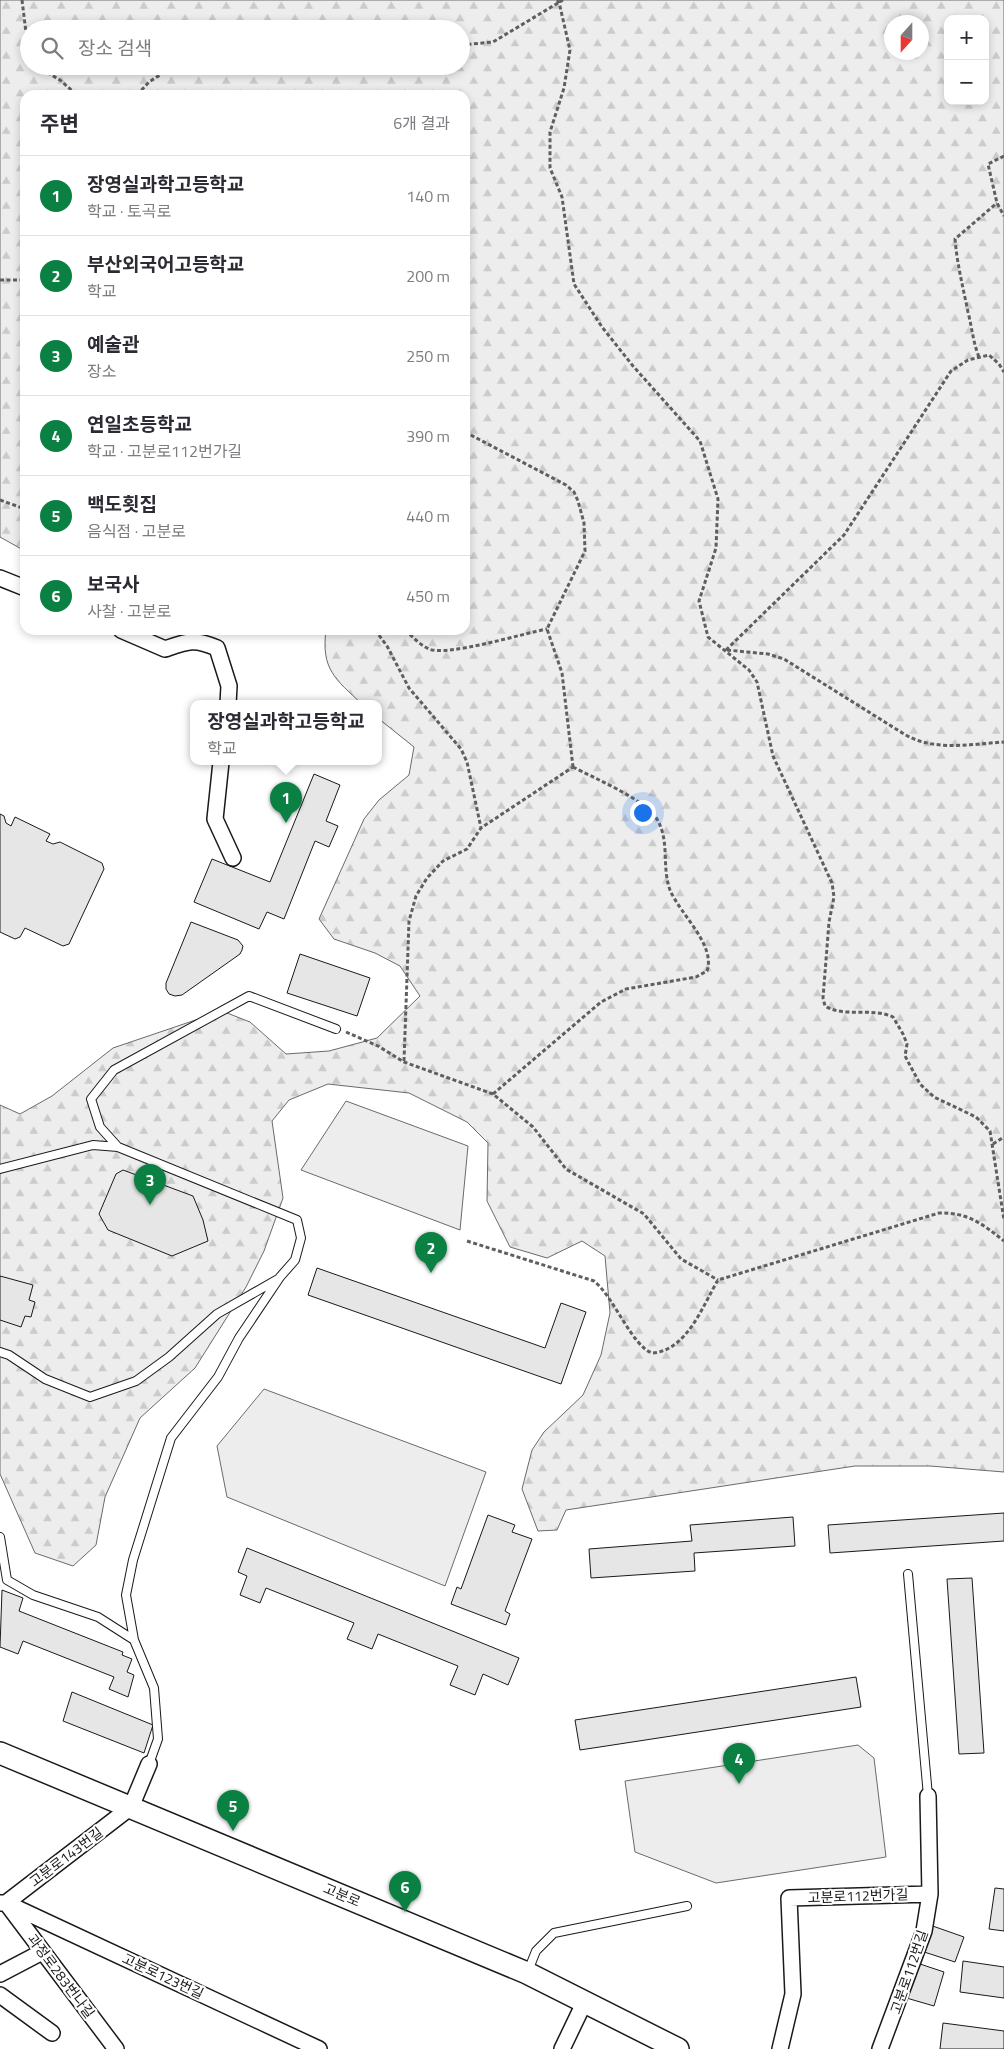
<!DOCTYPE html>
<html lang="ko">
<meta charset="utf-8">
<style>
body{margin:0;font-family:"Titillium Web","Noto Sans KR",sans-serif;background:#f7f7f7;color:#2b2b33}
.controls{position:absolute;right:15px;top:15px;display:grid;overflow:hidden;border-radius:10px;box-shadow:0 2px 8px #0003}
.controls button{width:45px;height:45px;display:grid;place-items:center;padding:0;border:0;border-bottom:1px solid #e1e1e2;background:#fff;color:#2b2b33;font:25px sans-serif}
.compass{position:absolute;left:884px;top:15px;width:45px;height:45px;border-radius:50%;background:#fff;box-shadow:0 2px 8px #0003;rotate:201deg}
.you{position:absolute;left:642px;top:812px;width:18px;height:18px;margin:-12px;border:4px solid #fff;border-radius:50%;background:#1a73e8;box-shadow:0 0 0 8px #1a73e833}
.badge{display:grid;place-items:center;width:32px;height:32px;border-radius:50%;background:#0b8043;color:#fff;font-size:16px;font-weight:700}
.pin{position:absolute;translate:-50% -41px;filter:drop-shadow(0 1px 2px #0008)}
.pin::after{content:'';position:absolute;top:26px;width:18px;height:15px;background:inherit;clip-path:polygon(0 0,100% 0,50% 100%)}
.popup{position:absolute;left:190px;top:700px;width:192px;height:65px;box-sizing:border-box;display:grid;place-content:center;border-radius:10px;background:#fff;filter:drop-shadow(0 1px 4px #0005);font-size:16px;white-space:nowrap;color:#7c7c81}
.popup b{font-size:19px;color:#2b2b33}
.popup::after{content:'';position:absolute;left:50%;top:100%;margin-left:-10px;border:10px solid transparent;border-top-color:#fff}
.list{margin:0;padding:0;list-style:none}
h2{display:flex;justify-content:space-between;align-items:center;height:65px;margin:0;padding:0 20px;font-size:21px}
h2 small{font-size:16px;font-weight:400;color:#7c7c81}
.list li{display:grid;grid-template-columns:32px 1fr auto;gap:15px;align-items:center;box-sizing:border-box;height:80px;padding:0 20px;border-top:1px solid #e1e1e2}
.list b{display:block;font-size:19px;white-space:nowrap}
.list p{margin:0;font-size:16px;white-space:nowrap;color:#7c7c81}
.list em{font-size:16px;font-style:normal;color:#7c7c81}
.icon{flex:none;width:28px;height:28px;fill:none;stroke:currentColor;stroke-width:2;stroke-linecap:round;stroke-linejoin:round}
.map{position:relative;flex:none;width:1004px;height:2049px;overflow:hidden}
.search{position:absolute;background:#fff;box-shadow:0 2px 8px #0003;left:20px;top:20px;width:450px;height:55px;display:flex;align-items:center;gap:12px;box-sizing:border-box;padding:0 18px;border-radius:28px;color:#7c7c81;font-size:19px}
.panel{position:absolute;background:#fff;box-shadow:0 2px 8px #0003;left:20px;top:90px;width:450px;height:545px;border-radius:15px}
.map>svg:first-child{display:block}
.forest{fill:url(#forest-firs);stroke:#6a6a6a;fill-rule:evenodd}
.built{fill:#ededed;stroke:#6a6a6a}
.building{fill:#e6e6e6;stroke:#1a1a1a}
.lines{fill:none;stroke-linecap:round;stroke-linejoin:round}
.lane-casing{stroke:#1a1a1a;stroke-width:10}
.street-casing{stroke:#1a1a1a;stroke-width:18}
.secondary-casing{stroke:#1a1a1a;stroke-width:24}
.path{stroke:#5f5f5f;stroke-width:3;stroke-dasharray:4 2.5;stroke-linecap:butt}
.lane{stroke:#fff;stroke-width:8}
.street{stroke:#fff;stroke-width:15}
.secondary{stroke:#fff;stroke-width:21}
.labels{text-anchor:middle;stroke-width:4;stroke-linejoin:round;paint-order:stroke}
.street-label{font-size:14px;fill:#1a1a1a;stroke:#fff}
</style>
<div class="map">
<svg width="1004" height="2049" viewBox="0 0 1004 2049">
<defs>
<pattern id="forest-firs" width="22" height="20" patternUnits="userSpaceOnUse" patternTransform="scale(1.25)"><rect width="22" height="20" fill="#ededed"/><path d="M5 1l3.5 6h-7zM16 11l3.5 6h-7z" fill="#cbcbcb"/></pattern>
</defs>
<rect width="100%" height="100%" fill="#fff"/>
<!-- forest -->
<path class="forest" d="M0 0H1004V1472L930 1466H855L566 1510 557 1530 538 1531 522 1489 532 1450 544 1432 583 1395 601 1355 610 1313 605 1256 582 1241 547 1258 510 1247 487 1201 488 1143 467 1122 409 1093 328 1084 289 1100 272 1121 283 1198 264 1251 246 1287 195 1368 140 1418 105 1497 96 1545 73 1566 35 1553 0 1474V1105L20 1114 52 1096 113 1048 222 1011 250 1022 286 1054 329 1051 377 1038 420 996 400 966 375 953 334 939 319 919 364 819 379 800 409 775 414 747 379 719 378 704H362C335 679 321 669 326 630H465V95H25V551L0 537ZM948 19H985V101H948ZM892 22H922V52H892ZM29 29H461V66H29Z"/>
<!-- built -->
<path class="built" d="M346 1101 468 1146 460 1230 301 1170Z
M264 1389 486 1472 445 1586 227 1497 217 1446Z
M858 1745 874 1758 886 1857 716 1883 635 1852 625 1781Z"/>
<!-- building -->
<path class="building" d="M314 774 340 785 326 821 338 826 329 847 315 841 284 919 267 912 259 929 194 902 212 859 270 882Z
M0 814 4 816 6 823 11 826 15 817 50 834 46 841 53 844 60 842 102 863 104 869 69 944 63 946 25 928 20 937 15 939 0 932Z
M191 922 238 940 243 946 242 950 240 954 182 995 175 996 169 994 166 989V983Z
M300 954 370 978 357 1016 287 993Z
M123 1170 193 1196 203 1220 208 1241 172 1256 108 1230 99 1214 116 1174Z
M317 1268 545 1348 561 1303 586 1312 561 1384 308 1295Z
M0 1276 33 1285 29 1300 35 1302 31 1317 25 1316 21 1327 0 1320Z
M1004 1513V1541L830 1553 828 1525Z
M488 1515 515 1525 512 1532 532 1539 505 1611 510 1614 506 1625 451 1604 457 1587 461 1589Z
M793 1517 795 1546 694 1553 695 1571 591 1578 589 1549 692 1541 690 1525Z
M247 1548 519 1658 508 1685 483 1674 475 1695 450 1685 458 1666 378 1634 372 1649 347 1639 354 1623 266 1588 260 1603 240 1595 247 1576 238 1572Z
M972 1578 984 1753 959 1754 947 1579Z
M2 1590 23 1598 19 1611 123 1652 122 1655 132 1659 127 1672 134 1675 128 1697 109 1689 114 1677 23 1641 18 1654 0 1647Z
M856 1677 861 1707 580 1750 575 1720Z
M72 1692 153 1725 144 1753 63 1721Z
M995 1888 1004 1889V1931L989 1929Z
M927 1924 964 1937 955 1962 918 1950Z
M963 1961 1004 1967V1998L960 1992Z
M914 1962 944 1972 934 2006 903 1997Z
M943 2023 1004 2031V2049H940Z"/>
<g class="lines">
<defs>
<path id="lane" d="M118 1147 100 1127 91 1099 114 1070 249 996 336 1029
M0 1169 93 1145 118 1147 297 1220 301 1238 295 1260 280 1277 239 1338 218 1377 171 1438 133 1560 126 1595 134 1640
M0 1352 9 1355 45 1379 90 1397 136 1381 169 1357 217 1314 278 1279
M0 1537 7 1580 33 1595 98 1617 134 1640 154 1688 158 1739 149 1764
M908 1574 928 1796
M528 1971 536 1951 554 1933 687 1906"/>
<path id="street" d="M0 578 25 588
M121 630 165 649C188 641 194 638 217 648L229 686 228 704
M221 762 215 819 233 858
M0 1903H6L131 1807 149 1764
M6 1903 319 2049
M7 1904 116 2049
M0 1974 42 1952
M0 1995 52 2033
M562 2049 585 2001
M780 2049 793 1994 789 1898 930 1894
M880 2049 924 1931 930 1894 928 1796"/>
<path id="secondary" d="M0 1753 527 1973 678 2049"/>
</defs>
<!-- lane casing -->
<use href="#lane" class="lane-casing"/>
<!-- street casing -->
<use href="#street" class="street-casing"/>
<!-- secondary casing -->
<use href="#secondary" class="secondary-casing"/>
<!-- path -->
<path class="path" d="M22 0 29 57
M557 0 559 2 570 50 564 88 550 132V168L562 197 574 284 602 327 633 366 700 441 718 499 716 548 699 601 708 637 749 670 757 682 773 756 832 883 834 897 829 922 823 998 825 1006C844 1018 872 1007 893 1017L903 1034 907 1044 905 1056 920 1084 934 1097 976 1117 990 1131 1004 1220
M461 45 493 42 563 0
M36 66 60 80 77 95
M137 95 149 82 174 66
M1004 156 988 164 997 203 1004 216
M0 280H25
M979 357C973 342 972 328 968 312 963 287 957 264 955 239L997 203
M465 432 566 485 574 492 578 501 584 523 585 551 547 629 562 673 573 767
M0 500 25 509
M375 630 387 646 409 688 461 749 467 762 481 828
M405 630C413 637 420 645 429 649 446 657 525 633 547 629
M726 650 844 535 951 371 968 360 989 355 999 364 1004 372
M727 650 768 654 784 659 904 734C934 752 971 744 1004 742
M346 1032 378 1046 404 1062 493 1094 533 1127 566 1169 644 1214 681 1259 718 1280
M404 1061 409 921 416 896 427 878 443 861 467 849 481 828 573 767
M493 1094 601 1002 626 989 696 977 707 971C716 945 680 914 670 890 661 866 671 839 655 816 641 798 594 778 573 767
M993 1144 1004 1137
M467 1241 594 1281C614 1297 632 1346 652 1353 687 1351 703 1305 718 1280L939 1213C967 1212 983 1224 1004 1241"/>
<!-- lane -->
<use href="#lane" class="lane"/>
<!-- street -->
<use href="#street" class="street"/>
<!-- secondary -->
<use href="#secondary" class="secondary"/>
</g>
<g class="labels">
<!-- street labels -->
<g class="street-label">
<text transform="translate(66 1857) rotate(-37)" y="5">고분로143번길</text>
<text transform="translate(342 1895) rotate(23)" y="5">고분로</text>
<text transform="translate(858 1896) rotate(-2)" y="5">고분로112번가길</text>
<text transform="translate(909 1972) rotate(-71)" y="5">고분로112번길</text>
<text transform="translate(61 1976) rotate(53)" y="5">과정로283번나길</text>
<text transform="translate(163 1976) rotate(25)" y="5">고분로123번길</text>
</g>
</g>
</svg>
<div class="controls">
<button>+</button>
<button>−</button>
</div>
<svg class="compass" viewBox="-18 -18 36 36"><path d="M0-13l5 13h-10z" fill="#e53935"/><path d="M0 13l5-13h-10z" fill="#7c7c81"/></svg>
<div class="you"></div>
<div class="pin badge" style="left:286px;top:823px">1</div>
<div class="popup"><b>장영실과학고등학교</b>학교</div>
<div class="pin badge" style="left:431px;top:1273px">2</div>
<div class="pin badge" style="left:150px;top:1205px">3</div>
<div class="pin badge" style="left:739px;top:1784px">4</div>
<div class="pin badge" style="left:233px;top:1831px">5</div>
<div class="pin badge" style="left:405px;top:1912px">6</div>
<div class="search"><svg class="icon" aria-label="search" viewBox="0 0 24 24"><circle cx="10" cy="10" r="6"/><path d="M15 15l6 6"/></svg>장소 검색</div>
<section class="panel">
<h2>주변<small>6개 결과</small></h2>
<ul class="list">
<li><span class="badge">1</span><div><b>장영실과학고등학교</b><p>학교 · 토곡로</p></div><em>140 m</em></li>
<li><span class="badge">2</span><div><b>부산외국어고등학교</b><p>학교</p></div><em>200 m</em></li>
<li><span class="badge">3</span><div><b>예술관</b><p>장소</p></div><em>250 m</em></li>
<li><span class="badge">4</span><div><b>연일초등학교</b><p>학교 · 고분로112번가길</p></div><em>390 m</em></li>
<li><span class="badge">5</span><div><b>백도횟집</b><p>음식점 · 고분로</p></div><em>440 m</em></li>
<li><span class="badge">6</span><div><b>보국사</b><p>사찰 · 고분로</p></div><em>450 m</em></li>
</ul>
</section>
</div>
